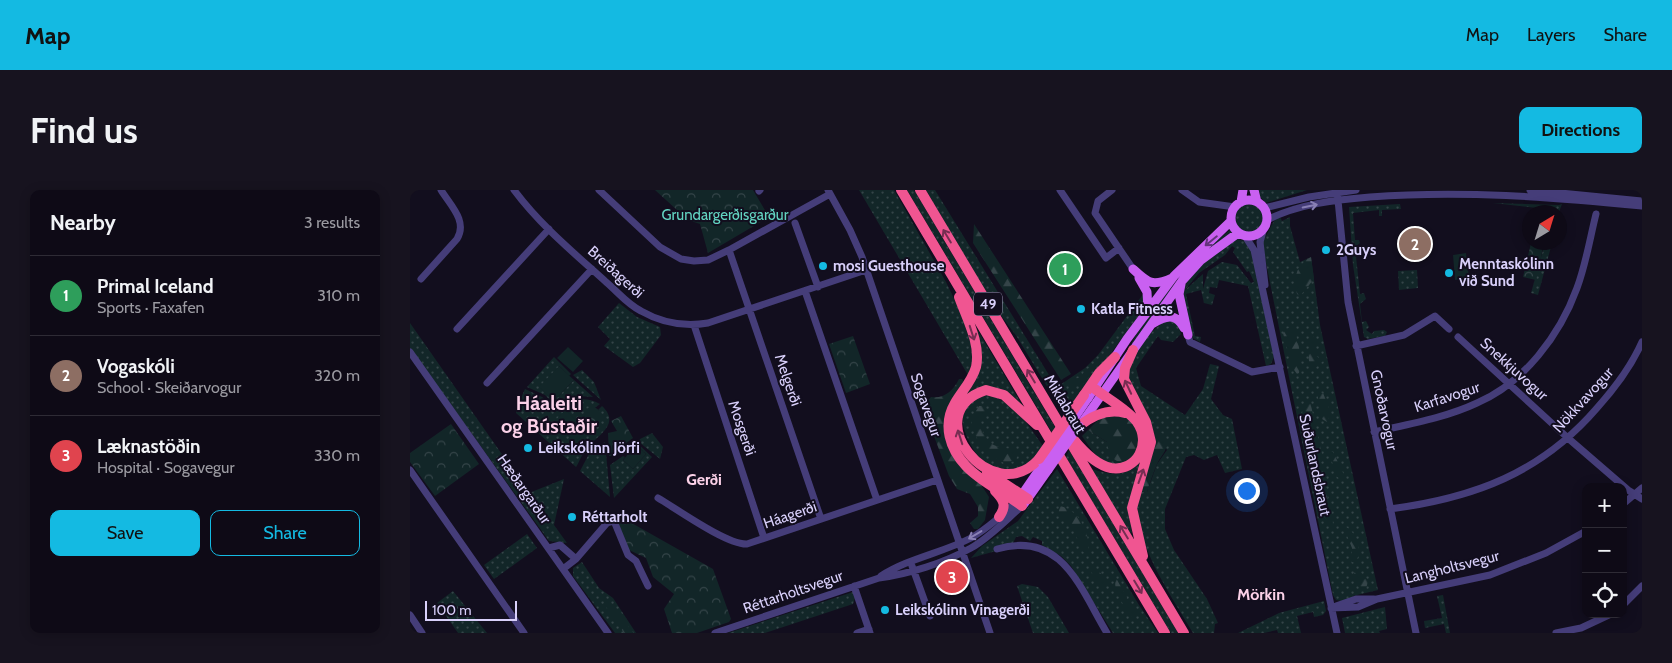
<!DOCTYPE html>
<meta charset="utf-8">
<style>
body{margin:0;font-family:Cabin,sans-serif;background:#17131f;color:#f1f3f6}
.controls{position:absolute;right:15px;bottom:15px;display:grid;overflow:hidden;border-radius:10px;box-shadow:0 2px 12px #0003}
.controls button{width:45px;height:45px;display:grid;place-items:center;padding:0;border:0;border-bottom:1px solid #2e2b35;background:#0e0a16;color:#f1f3f6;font:25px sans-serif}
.compass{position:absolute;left:1112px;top:15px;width:45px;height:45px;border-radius:50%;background:#0e0a16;box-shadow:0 2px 12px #0003;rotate:38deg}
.scale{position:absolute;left:15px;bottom:12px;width:92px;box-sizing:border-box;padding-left:5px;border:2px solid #d9d0fb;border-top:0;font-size:14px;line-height:18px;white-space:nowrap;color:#d9d0fb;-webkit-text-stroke:4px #120e1e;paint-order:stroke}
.you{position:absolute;left:836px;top:300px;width:18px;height:18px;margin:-12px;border:4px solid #fff;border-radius:50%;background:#1a73e8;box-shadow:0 0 0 8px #1a73e833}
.badge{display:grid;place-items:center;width:32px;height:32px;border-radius:50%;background:#14bae2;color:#fff;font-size:16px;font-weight:700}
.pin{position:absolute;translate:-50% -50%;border:2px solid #fff;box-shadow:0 1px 5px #0006}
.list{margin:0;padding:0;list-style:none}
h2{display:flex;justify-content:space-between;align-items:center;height:65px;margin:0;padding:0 20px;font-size:21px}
h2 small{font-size:16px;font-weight:400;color:#9b9aa1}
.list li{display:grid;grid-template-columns:32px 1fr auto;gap:15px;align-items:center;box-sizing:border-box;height:80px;padding:0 20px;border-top:1px solid #2e2b35}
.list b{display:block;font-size:19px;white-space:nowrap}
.list p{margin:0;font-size:16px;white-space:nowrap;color:#9b9aa1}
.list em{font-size:16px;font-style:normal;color:#9b9aa1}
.actions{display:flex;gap:10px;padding:15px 20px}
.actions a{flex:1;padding:11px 0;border:1px solid #14bae2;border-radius:10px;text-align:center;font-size:18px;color:#14bae2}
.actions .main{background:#14bae2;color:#111}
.icon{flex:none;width:28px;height:28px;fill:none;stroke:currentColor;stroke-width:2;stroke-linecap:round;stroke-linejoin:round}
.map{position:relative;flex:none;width:1232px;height:443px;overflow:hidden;border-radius:10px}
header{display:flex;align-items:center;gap:30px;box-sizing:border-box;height:70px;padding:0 25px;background:#14bae2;color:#111}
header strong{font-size:24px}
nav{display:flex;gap:28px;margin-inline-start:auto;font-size:18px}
.intro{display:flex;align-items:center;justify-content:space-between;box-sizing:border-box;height:120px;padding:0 30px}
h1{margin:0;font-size:35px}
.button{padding:12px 22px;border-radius:10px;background:#14bae2;color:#111;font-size:18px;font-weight:700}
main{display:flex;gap:30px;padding:0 30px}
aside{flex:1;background:#0e0a16;border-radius:10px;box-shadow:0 2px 12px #0003}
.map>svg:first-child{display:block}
.grass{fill:url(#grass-dots);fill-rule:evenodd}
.forest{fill:url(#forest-firs)}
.park{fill:url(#park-crowns)}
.pitch{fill:#122628}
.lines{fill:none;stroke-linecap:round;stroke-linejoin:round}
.minor{stroke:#453d79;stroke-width:7}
.major{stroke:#c960f1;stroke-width:9}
.highway{stroke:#f05591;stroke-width:10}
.major-bridge{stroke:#c960f1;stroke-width:9}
.highway-bridge{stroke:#f05591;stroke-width:10}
.oneway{stroke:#887fb4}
.oneway2{stroke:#762e52}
.oneway3{stroke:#64337d}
.poi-dot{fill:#14bae2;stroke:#120e1e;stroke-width:2}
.labels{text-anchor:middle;stroke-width:4;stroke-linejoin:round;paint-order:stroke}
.shield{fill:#120e1e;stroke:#9d96b9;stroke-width:1}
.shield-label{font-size:14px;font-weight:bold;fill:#d9d0fb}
.park-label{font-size:15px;fill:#63d4c2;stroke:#120e1e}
.poi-label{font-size:15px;font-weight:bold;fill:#d9d0fb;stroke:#120e1e;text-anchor:start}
.street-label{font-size:15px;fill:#d9d0fb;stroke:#120e1e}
.neighbourhood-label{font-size:16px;font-weight:bold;fill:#fbd1e8;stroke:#120e1e}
.district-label{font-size:20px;font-weight:bold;fill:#fbd1e8;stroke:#120e1e}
</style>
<header>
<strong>Map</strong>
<nav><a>Map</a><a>Layers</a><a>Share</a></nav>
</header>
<div class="intro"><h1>Find us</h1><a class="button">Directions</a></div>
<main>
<aside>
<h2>Nearby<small>3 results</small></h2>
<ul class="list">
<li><span class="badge" style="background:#2e9e5b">1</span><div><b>Primal Iceland</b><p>Sports · Faxafen</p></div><em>310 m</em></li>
<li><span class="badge" style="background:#8d6e63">2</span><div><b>Vogaskóli</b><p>School · Skeiðarvogur</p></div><em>320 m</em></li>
<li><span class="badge" style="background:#e0444e">3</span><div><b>Læknastöðin</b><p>Hospital · Sogavegur</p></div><em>330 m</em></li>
</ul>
<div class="actions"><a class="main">Save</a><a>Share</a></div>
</aside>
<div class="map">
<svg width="1232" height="443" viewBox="0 0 1232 443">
<defs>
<pattern id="grass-dots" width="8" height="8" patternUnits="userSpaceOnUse" patternTransform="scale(1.25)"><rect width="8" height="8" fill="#122628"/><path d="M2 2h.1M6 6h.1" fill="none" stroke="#344448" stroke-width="1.8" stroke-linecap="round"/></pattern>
<pattern id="forest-firs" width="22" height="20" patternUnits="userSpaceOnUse" patternTransform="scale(1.25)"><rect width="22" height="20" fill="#122628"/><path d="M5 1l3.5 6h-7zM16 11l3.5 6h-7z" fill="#344448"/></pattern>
<pattern id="park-crowns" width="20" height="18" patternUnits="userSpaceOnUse" patternTransform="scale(1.25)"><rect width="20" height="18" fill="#122628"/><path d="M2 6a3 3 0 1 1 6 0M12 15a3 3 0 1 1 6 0" fill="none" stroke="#344448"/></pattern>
</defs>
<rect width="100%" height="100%" fill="#120e1e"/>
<!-- grass -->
<path class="grass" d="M449 0H484L536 92 558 138 564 168 558 185Z
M497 0H504L646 239 643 244Z
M516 0H525L660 219 655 226 607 147 584 116Z
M849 0H897L856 13 850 7Z
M1083 13 1149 15 1152 14 1149 22H1143L1144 20Z
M990 14 991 19 972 20V26H969V20L943 23 945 50H949L950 53 945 57 950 104 954 103 956 109 950 114 952 132 956 131 959 137 956 140 962 144 964 141 974 140 977 142 975 146 958 149 954 147 943 75 939 17Z
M825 28a14 14 0 1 1 28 0a14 14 0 1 1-28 0Z
M870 27 872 31 880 27V36L890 72 901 67 910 135 968 400 943 406V408L932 411 926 410 923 405 852 53 864 31Z
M820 40 822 42 770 89 720 160 724 148 751 108 802 54Z
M828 49 834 51 843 62 864 167 861 174 856 176 838 96 809 90 807 98 800 97 799 103 805 105 802 115 794 113 791 100 776 104 785 146 791 147 790 152 783 148 771 100C783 84 809 54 828 49ZM822 56 825 58 823 62 837 82 839 81 844 92 841 93 827 75 812 72 798 81 793 99V84L774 101 789 83 815 65Z
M1135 53H1142L1128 105 1121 103Z
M1007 80 1008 98 989 100 988 81Z
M734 103 736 111 732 121 662 216 650 195 675 178 688 165Z
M209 113 227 127 250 137 251 145 230 173 223 177 194 156 200 149 188 137Z
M757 130 767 133 771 144 763 152 751 150 748 146 726 178 731 196 775 225 793 199 800 174 809 176 801 209 813 225 822 229 832 279 815 283 807 265 794 270 784 265 776 267 755 319V339L764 360 797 409 808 433 805 434 804 443H783C761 405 717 344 729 299L737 302 747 274 757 260C744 245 722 208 718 189 714 169 742 138 757 130Z
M0 133 119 303 154 289 144 335 157 353 139 351 0 158Z
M564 134 615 220 573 198 562 202 552 209 562 194Z
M144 167 161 184 159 186 149 176 144 211 164 190 183 207 169 206 142 212 135 205 117 197Z
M172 180 184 192 191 210 163 185Z
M115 199 132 207 142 214C159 213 172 204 190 214L174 226 177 231 189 222 188 220 192 216C211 234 188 245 178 257 172 263 170 271 166 277L106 223V219Z
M576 204C604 211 617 234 633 256 628 263 622 273 615 276 605 280 589 280 580 276 566 270 549 238 553 223 556 213 568 209 576 204Z
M699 205C709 212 722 219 731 229 752 253 725 282 721 306 719 318 720 330 722 342L719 344 681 279C692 282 705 286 716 282 737 275 742 247 728 230 720 220 708 214 698 206Z
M678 240 697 252 719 273C693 279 685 265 672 246Z
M242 243 253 257 250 269 229 252 230 249Z
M195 252 200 307 170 281 180 262Z
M226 252 242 267 204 308 200 275 213 266 215 267 213 270 223 279 236 264 224 253Z
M659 260 768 443H761L656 267Z
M647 279 729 415 748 443H703L661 376 651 366 632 355V351L623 347 620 351 612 346 606 347 603 353 584 357 586 361 561 368 572 356 608 331Z
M117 344 127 358 84 389 74 375Z
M172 372 189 398 203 408 226 443H205L163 386V378Z
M612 394 628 397 638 407 659 443H623L607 396Z
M43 401 77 443H48L27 413Z
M443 402 445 408 443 414 355 443H318Z
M1033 405 1040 443H1036L1034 434 1015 438 1014 431 1032 428 1027 406Z
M914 411 916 421 913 425 904 427 903 422 887 426 891 443H868L867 440 854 443H828L869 423Z
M975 417 977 439 969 441 970 443H935L932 428Z"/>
<!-- forest -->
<path class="forest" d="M564 34 661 184 651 190 563 53Z
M901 67 904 89 890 106 887 104C883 88 886 75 901 67Z
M878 138 885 141C889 155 892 168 889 183L887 184 882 177 873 143Z
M904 146 905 165 913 171 905 178H901C897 169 898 154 904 146Z
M679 178 680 186 672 195 660 194 659 191 671 187 675 180Z
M549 189H552L554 192 536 241 579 307 575 330 568 339H564L560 333 568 326V317L560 304 547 299 539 286 513 217 521 207C534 209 543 201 549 189Z
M907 202 913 203 921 223 917 232 912 229Z
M896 209 900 211 913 269 910 274C893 263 887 226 896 209Z
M569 216H575L577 221 570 231C575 255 584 258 606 259L609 263 605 271 594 273C574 263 564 250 561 228Z
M693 225 715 226 723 232 730 249 728 260 719 273 707 271 699 266 697 252 678 240Z
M750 242 755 245C760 259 753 262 747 274 743 283 740 293 737 302H731L743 262V243Z
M919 261 923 262 936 289 933 291 926 286Z
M913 296 917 299C917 312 923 322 923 335 911 328 905 311 908 299Z
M650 316C670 320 681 345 678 363L673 362 663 339 648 325Z
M936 337C948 344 953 362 945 373L942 372V358L934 338Z
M679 378H685L696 388 697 395 694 396 687 392Z
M947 381 954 385 958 391 956 399 949 398 944 383Z
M706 388 725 422V427L717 425C714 410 702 403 706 388Z
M197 413C202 414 218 437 224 443H214L196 417Z"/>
<!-- park -->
<path class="park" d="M245 0H343L359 27 298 63 290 34 278 30Z
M1121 53H1134L1126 90 1113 87Z
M443 146 460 194 436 203 419 154Z
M174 225a8 8 0 1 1 16 0a8 8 0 1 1-16 0Z
M211 226 223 248 205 261 204 266H199L198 243 207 241 201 231Z
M41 234 69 274 25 306 0 272V263Z
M211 327 303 379 321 429 319 432 287 443H262L254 419 264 404 243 387 236 368 219 360 207 332Z"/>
<!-- pitch -->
<path class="pitch" d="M1056 63 1059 88 1045 90 1043 65Z
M158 157 173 171 163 182 147 168Z
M149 176 164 190 144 211 129 197Z
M155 220 177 240 166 252 144 232Z
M226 255 236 264 223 279 213 270Z"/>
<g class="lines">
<!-- minor -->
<path class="minor" d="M104 0C130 35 164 63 196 92 208 102 217 114 231 121 252 133 274 137 298 133L456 80
M189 0 250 57 271 69 284 71 298 70 319 60 420 4
M418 0 440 40 452 67 580 443
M650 0 696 68 709 58
M702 0 688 11 685 23 723 79
M772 0 789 12 825 17
M927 0 938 112 1006 443
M1120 0 1232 11
M349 1 350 0
M854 18 899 7 946 0
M857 30C888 14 925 10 960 7 1051 0 1141 7 1232 16
M385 33 408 97
M854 38 850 52 855 95
M835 46 844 60 927 443
M319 60 411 329
M11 89 47 49C58 31 40 15 31 0
M395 101 467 310
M284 135 354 348
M47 139 139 39
M778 145 780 152 842 182 870 177
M1048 147 1159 249 1218 300 1232 309
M946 156 994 145 1025 126 1039 139
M0 162 198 443
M77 193 182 79
M964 242C999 234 1035 228 1067 213 1114 193 1150 145 1167 98 1176 74 1180 48 1186 24
M0 280 114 443
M248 308C267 319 317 355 337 354L527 290
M1213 314 1232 298
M980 319C1064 308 1131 283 1187 218 1205 198 1221 177 1232 152
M139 358 150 355 166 369
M587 359C652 340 670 398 697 443
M502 376 520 426
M153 379 166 369 197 333 204 331 218 365 226 371 238 396
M471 386C499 368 532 363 561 348 578 338 592 325 606 312
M444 396 460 443
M1213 415 1232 396
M926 416 946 409H964
M921 418 948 417 967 409 1080 385 1136 363 1176 341
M0 425 12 443
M305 443 469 388C499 384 534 373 561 358 579 348 596 330 612 316
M447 443 459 439
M1146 443 1171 438 1201 424"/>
<!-- major -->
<path class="major" d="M844 0 847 12
M821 28a18 18 0 1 1 36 0a18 18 0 1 1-36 0Z
M831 12 833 0
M723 79C738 93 742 97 762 88
M729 88 737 102 738 120
M771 94 769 104 778 145
M742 134C755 126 766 122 774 138
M678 208 717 149 764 86 821 31
M671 234 772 91 791 70 828 43
M609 309 633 274
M614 314 638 280"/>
<!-- highway -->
<path class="highway" d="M491 0 755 443
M510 0 774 443
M549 107C557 129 571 154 566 177 562 191 552 201 545 213 532 235 540 259 556 276 572 293 594 302 612 316
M723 160 715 178 714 189 736 232 741 252 722 318 733 366
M674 205 689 183 705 167
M627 235 594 205 576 200C505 223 582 321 629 269
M669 236C683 225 698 218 715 223
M664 250C673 261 686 275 701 278 727 282 742 253 727 232 717 219 698 209 685 199
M577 282 618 309
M585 301C594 310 597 316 589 327"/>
<!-- major-bridge -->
<path class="major-bridge" d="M633 274 678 208
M638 280 669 236"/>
<!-- highway-bridge -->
<path class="highway-bridge" d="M629 269 674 205"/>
</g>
<!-- one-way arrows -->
<defs><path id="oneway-shaft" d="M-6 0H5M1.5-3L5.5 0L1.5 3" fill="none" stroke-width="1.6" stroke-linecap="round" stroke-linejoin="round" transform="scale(1.25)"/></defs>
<g class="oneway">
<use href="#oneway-shaft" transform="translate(900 16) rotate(-12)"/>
<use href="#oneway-shaft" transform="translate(565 345) rotate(149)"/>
</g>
<g class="oneway2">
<use href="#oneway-shaft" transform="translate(537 46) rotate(-121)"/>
<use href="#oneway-shaft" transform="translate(562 143) rotate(72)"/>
<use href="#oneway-shaft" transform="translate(621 186) rotate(-121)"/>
<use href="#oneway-shaft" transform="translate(718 197) rotate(-115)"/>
<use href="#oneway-shaft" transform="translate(550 247) rotate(-108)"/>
<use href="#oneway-shaft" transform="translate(731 286) rotate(-70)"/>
<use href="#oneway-shaft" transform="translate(714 342) rotate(-121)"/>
<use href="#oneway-shaft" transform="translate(728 397) rotate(59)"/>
</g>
<use class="oneway3" href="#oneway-shaft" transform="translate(801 51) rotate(141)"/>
<!-- markers -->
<g class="poi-dot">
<circle cx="916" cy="60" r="5"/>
<circle cx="413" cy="76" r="5"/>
<circle cx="1039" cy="83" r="5"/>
<circle cx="671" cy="119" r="5"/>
<circle cx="118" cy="258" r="5"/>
<circle cx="162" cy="327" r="5"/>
<circle cx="475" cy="420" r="5"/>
</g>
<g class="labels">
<!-- shield labels -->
<rect class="shield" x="564" y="102.5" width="28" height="23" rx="4"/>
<g class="shield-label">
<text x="578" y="119">49</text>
</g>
<!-- park labels -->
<g class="park-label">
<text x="315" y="30">Grundargerðisgarður</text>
</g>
<!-- poi labels -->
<g class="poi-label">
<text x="926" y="65">2Guys</text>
<text x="1049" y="79">Menntaskólinn<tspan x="1049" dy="17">við Sund</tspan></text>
<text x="423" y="81">mosi Guesthouse</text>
<text x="681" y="124">Katla Fitness</text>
<text x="128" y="263">Leikskólinn Jörfi</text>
<text x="172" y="332">Réttarholt</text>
<text x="485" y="425">Leikskólinn Vinagerði</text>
</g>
<!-- street labels -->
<g class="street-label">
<text transform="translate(206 82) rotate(42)" y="5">Breiðagerði</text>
<text transform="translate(1104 179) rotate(42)" y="5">Snekkjuvogur</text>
<text transform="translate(378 190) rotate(71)" y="5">Melgerði</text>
<text transform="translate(1037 207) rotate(-18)" y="5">Karfavogur</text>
<text transform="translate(1173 210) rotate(-48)" y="5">Nökkvavogur</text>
<text transform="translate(655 214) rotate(59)" y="5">Miklabraut</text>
<text transform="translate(516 215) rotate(71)" y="5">Sogavegur</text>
<text transform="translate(974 220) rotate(78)" y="5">Gnoðarvogur</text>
<text transform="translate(332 238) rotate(71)" y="5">Mosgerði</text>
<text transform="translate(905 275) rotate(78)" y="5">Suðurlandsbraut</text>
<text transform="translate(114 299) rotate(55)" y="5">Hæðargarður</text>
<text transform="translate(380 325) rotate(-19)" y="5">Háagerði</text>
<text transform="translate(1042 377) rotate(-14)" y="5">Langholtsvegur</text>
<text transform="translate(383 402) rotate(-19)" y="5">Réttarholtsvegur</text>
</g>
<!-- neighbourhood labels -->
<g class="neighbourhood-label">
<text x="294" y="295">Gerði</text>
<text x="851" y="410">Mörkin</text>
</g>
<!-- district labels -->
<g class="district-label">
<text x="139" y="220">Háaleiti<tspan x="139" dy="23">og Bústaðir</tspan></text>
</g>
</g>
</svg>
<div class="controls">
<button>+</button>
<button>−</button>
<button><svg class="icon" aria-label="locate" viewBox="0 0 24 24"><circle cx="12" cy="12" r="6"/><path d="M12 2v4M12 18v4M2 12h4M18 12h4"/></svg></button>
</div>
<svg class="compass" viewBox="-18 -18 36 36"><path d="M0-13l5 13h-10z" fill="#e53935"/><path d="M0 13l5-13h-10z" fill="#9b9aa1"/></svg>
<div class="scale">100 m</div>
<div class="you"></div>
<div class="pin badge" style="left:655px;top:79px;background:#2e9e5b">1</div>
<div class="pin badge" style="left:1005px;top:54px;background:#8d6e63">2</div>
<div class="pin badge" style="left:542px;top:387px;background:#e0444e">3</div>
</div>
</main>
